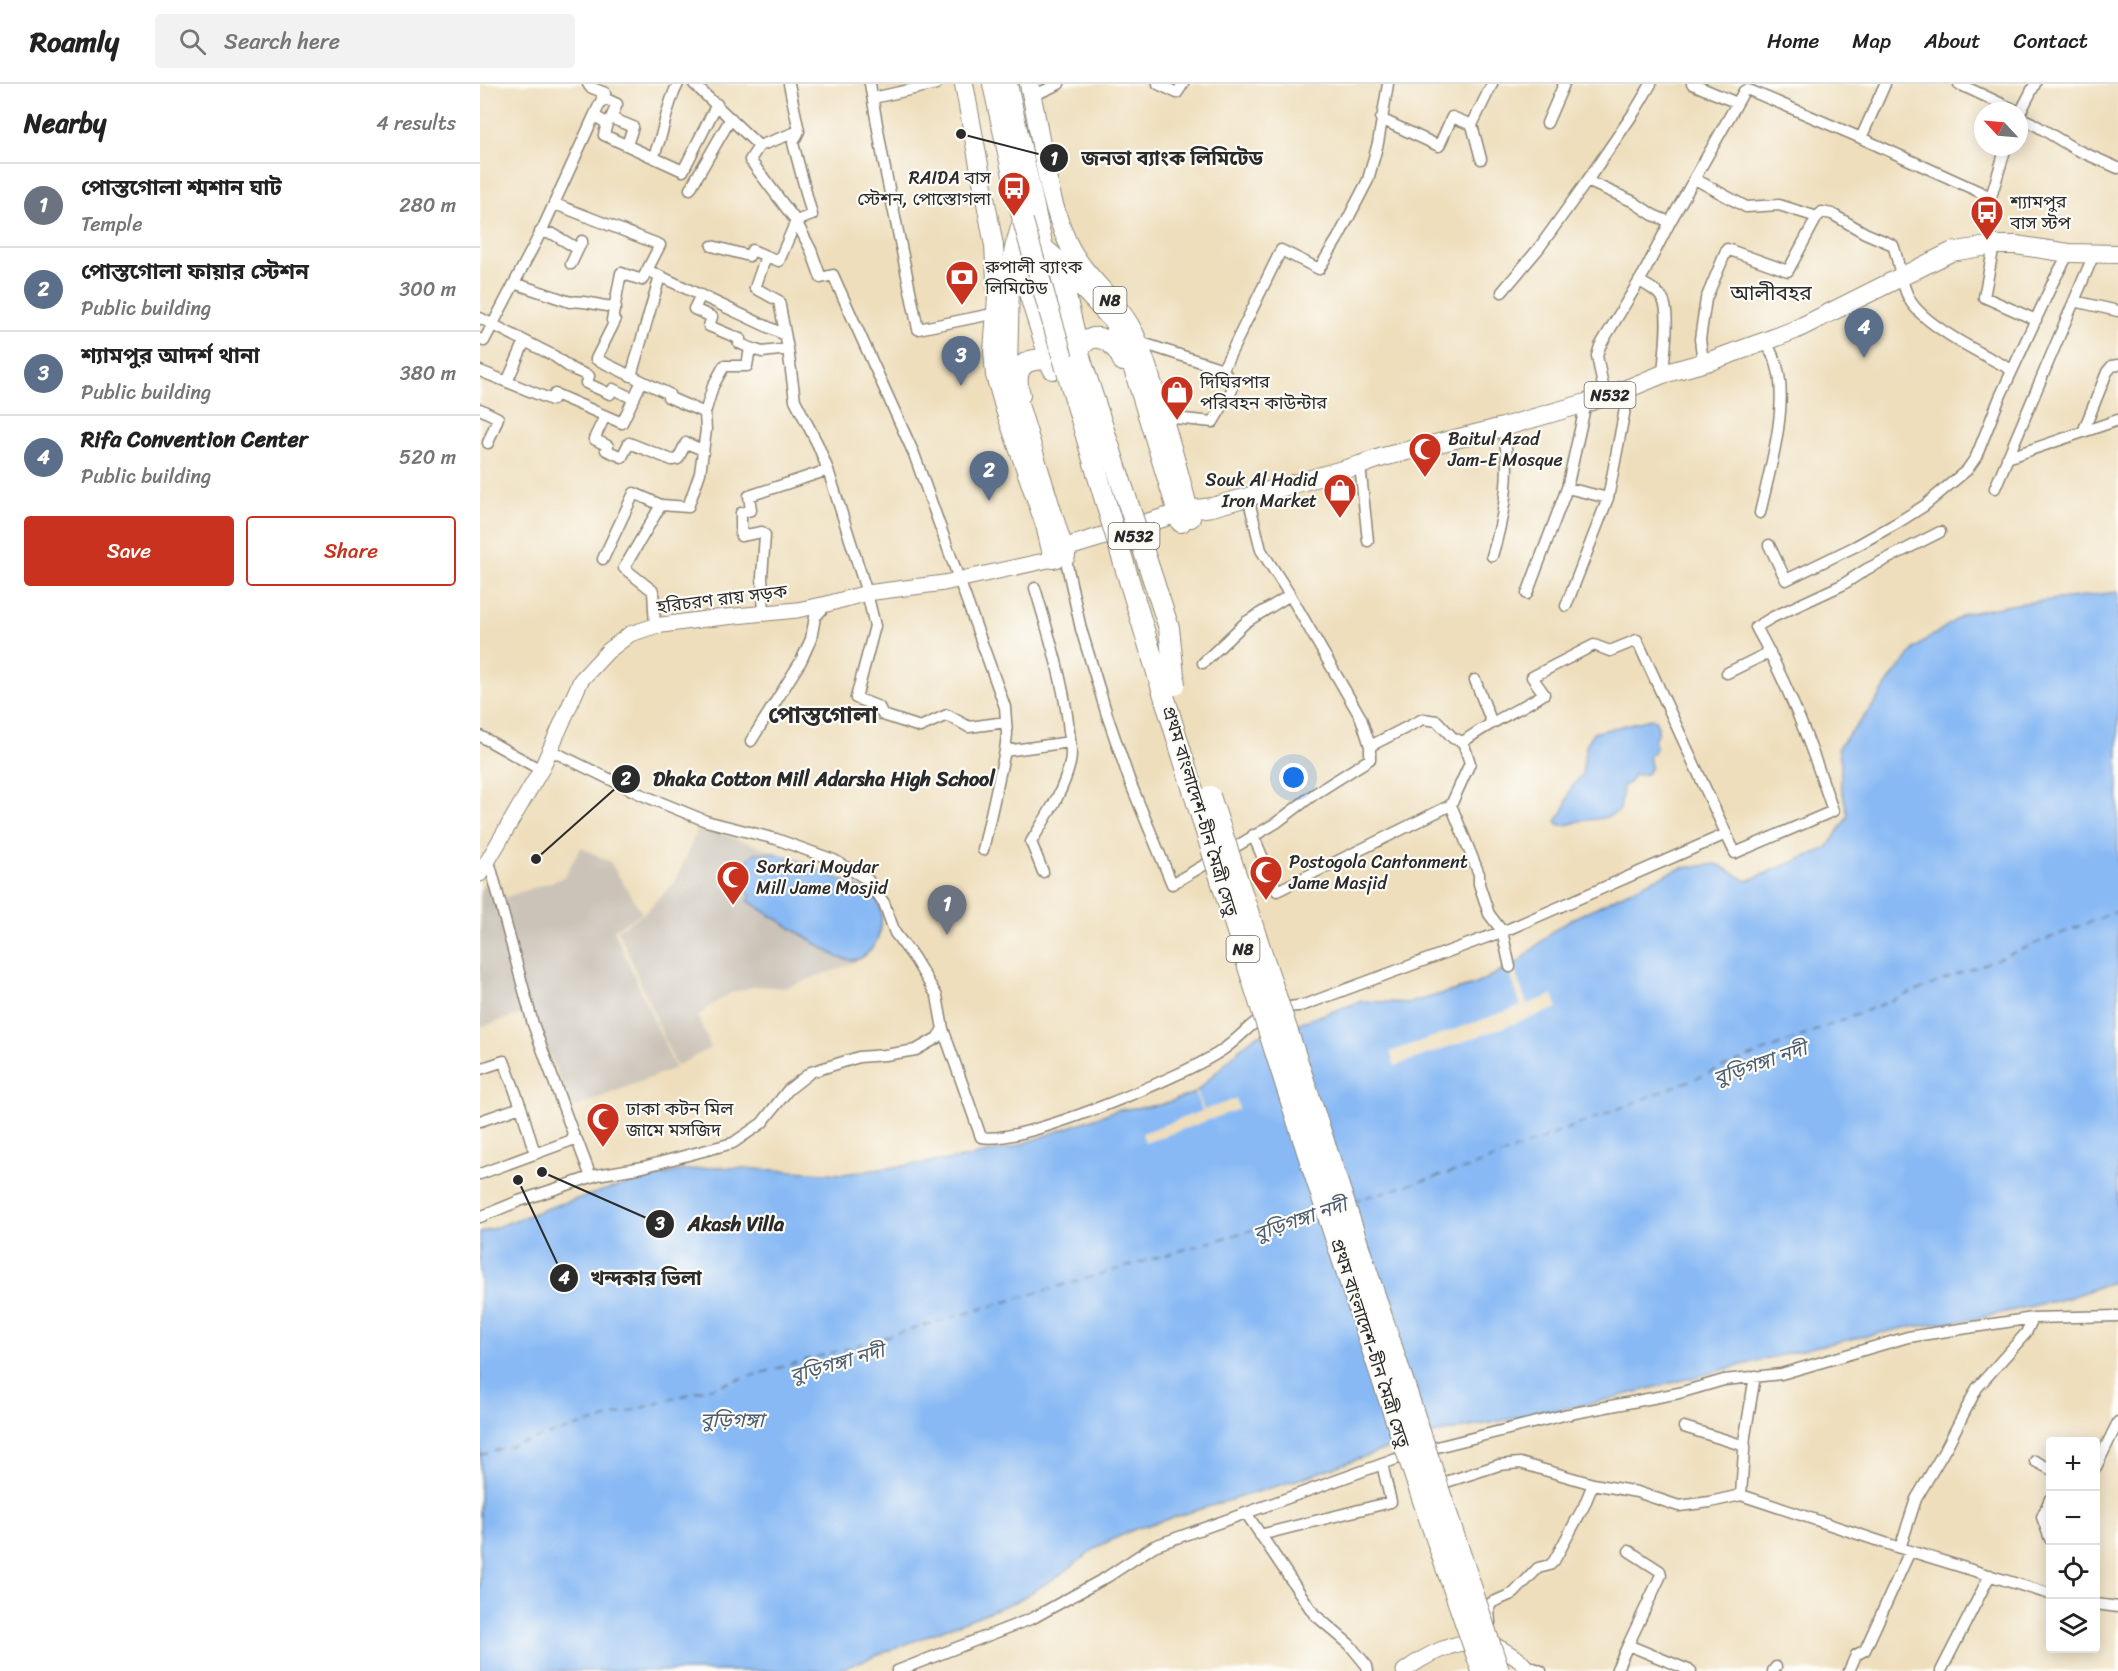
<!DOCTYPE html>
<meta charset="utf-8">
<style>
body{margin:0;font-family:Sriracha,"Noto Sans Bengali",sans-serif;background:#f2f2f2;color:#222}
.controls{position:absolute;right:18px;bottom:18px;display:grid;overflow:hidden;border-radius:6px;box-shadow:0 3px 15px #0003}
.controls button{width:54px;height:54px;display:grid;place-items:center;padding:0;border:0;border-bottom:2px solid #e0e0e0;background:#fff;color:#222;font:30px sans-serif}
.compass{position:absolute;left:1494px;top:18px;width:54px;height:54px;border-radius:50%;background:#fff;box-shadow:0 3px 15px #0003;rotate:296deg}
.you{position:absolute;left:814px;top:694px;width:21px;height:21px;margin:-15px;border:4px solid #fff;border-radius:50%;background:#1a73e8;box-shadow:0 0 0 9px #1a73e833}
.badge{display:grid;place-items:center;width:39px;height:39px;border-radius:50%;background:#c8321e;color:#fff;font-size:20px;font-weight:700}
.pin{position:absolute;translate:-50% -50px;filter:drop-shadow(0 2px 3px #0008)}
.pin::after{content:'';position:absolute;top:32px;width:21px;height:18px;background:inherit;clip-path:polygon(0 0,100% 0,50% 100%)}
.list{margin:0;padding:0;list-style:none}
h2{display:flex;justify-content:space-between;align-items:center;height:78px;margin:0;padding:0 24px;font-size:26px}
h2 small{font-size:20px;font-weight:400;color:#767676}
.list li{display:grid;grid-template-columns:39px 1fr auto;gap:18px;align-items:center;box-sizing:border-box;height:84px;padding:0 24px;border-top:2px solid #e0e0e0}
.list b{display:block;font-size:22px;white-space:nowrap}
.list p{margin:0;font-size:20px;white-space:nowrap;color:#767676}
.list em{font-size:20px;font-style:normal;color:#767676}
.actions{display:flex;gap:12px;padding:18px 24px}
.actions a{flex:1;padding:14px 0;border:2px solid #c8321e;border-radius:6px;text-align:center;font-size:21px;color:#c8321e}
.actions .main{background:#c8321e;color:#fff}
.icon{flex:none;width:33px;height:33px;fill:none;stroke:currentColor;stroke-width:2;stroke-linecap:round;stroke-linejoin:round}
.map{position:relative;flex:none;width:1638px;height:1587px;overflow:hidden}
header{display:flex;align-items:center;gap:36px;box-sizing:border-box;height:84px;padding:0 30px;background:#fff;border-bottom:2px solid #e0e0e0}
header strong{font-size:28px}
nav{display:flex;gap:33px;margin-inline-start:auto;font-size:21px}
.search{width:420px;height:54px;background:#f2f2f2;display:flex;align-items:center;gap:15px;box-sizing:border-box;padding:0 21px;border-radius:6px;color:#767676;font-size:22px}
main{display:flex}
aside{flex:1;background:#fff}
.map>svg:first-child{display:block}
.industrial{fill:#cbc3b8}
.water{fill:#88b9f4;stroke:#5a7290;stroke-width:1.5}
.pier{fill:#eedebc}
.lines{fill:none;stroke-linecap:round;stroke-linejoin:round}
.ferry{stroke:#4c5d71;stroke-width:1.5;stroke-dasharray:8 6;stroke-linecap:butt}
.minor-casing{stroke:#8c8474;stroke-width:13}
.secondary-casing{stroke:#8c8474;stroke-width:17}
.trunk-casing{stroke:#8c8474;stroke-width:20}
.motorway-casing{stroke:#8c8474;stroke-width:22}
.minor{stroke:#fff;stroke-width:10}
.secondary{stroke:#fff;stroke-width:15}
.trunk{stroke:#fff;stroke-width:18}
.motorway{stroke:#fff;stroke-width:20}
.motorway-bridge-casing{stroke:#8c8474;stroke-width:22;stroke-linecap:butt}
.motorway-bridge{stroke:#fff;stroke-width:20}
.labels{text-anchor:middle;stroke-width:4.5;stroke-linejoin:round;paint-order:stroke}
.shield{fill:#fdfcf7;stroke:#6a6a68;stroke-width:1.5}
.shield-label{font-size:16px;font-weight:bold;fill:#2b2b2b}
.poi-label{font-size:18px;fill:#2b2b2b;stroke:#fdfcf7;text-anchor:start}
.street-label{font-size:18px;fill:#2b2b2b;stroke:#fdfcf7}
.water-label{font-size:20px;font-style:italic;fill:#4c5d71;stroke:#fdfcf7}
.quarter-label{font-size:21px;fill:#2b2b2b;stroke:#fdfcf7}
.district-label{font-size:24px;font-weight:bold;fill:#2b2b2b;stroke:#fdfcf7}
.leader{fill:none;stroke:#2b2b2b;stroke-width:2}
.callout-dot{fill:#2b2b2b;stroke:#fdfcf7;stroke-width:2}
.mark-label{font-size:18px;text-anchor:middle;font-weight:bold;fill:#fff}
.callout-label{font-size:20px;text-anchor:middle;font-weight:bold;fill:#2b2b2b;stroke:#fdfcf7;stroke-width:4.5;stroke-linejoin:round;paint-order:stroke}
</style>
<header>
<strong>Roamly</strong>
<div class="search"><svg class="icon" aria-label="search" viewBox="0 0 24 24"><circle cx="10" cy="10" r="6"/><path d="M15 15l6 6"/></svg>Search here</div>
<nav><a>Home</a><a>Map</a><a>About</a><a>Contact</a></nav>
</header>
<main>
<aside>
<h2>Nearby<small>4 results</small></h2>
<ul class="list">
<li><span class="badge" style="background:#6b7280">1</span><div><b>পোস্তগোলা শ্মশান ঘাট</b><p>Temple</p></div><em>280 m</em></li>
<li><span class="badge" style="background:#5c6f8a">2</span><div><b>পোস্তগোলা ফায়ার স্টেশন</b><p>Public building</p></div><em>300 m</em></li>
<li><span class="badge" style="background:#5c6f8a">3</span><div><b>শ্যামপুর আদর্শ থানা</b><p>Public building</p></div><em>380 m</em></li>
<li><span class="badge" style="background:#5c6f8a">4</span><div><b>Rifa Convention Center</b><p>Public building</p></div><em>520 m</em></li>
</ul>
<div class="actions"><a class="main">Save</a><a>Share</a></div>
</aside>
<div class="map">
<svg width="1638" height="1587" viewBox="0 0 1638 1587">
<rect width="100%" height="100%" fill="#fdfcf7"/>
<filter id="ink" filterUnits="userSpaceOnUse"><feTurbulence type="fractalNoise" baseFrequency=".0167" numOctaves="2"/><feDisplacementMap in="SourceGraphic" scale="12" xChannelSelector="R" yChannelSelector="G"/><feConvolveMatrix kernelMatrix="1 2 1 2 8 2 1 2 1" color-interpolation-filters="sRGB"/></filter>
<filter id="wash" filterUnits="userSpaceOnUse"><feTurbulence type="fractalNoise" baseFrequency=".008" numOctaves="4" result="noise"/><feDisplacementMap in="SourceGraphic" scale="24" xChannelSelector="R" yChannelSelector="G"/><feGaussianBlur stdDeviation="1.35" result="paint"/><feColorMatrix in="noise" values="0 0 0 0 0 0 0 0 0 0 0 0 0 0 0 0 0 1.4 0 .05"/><feComposite in="paint" operator="in"/></filter>
<g filter="url(#wash)">
<rect width="100%" height="100%" fill="#eedebc"/>
<!-- industrial -->
<path class="industrial" d="M219 743 312 773 391 809 402 826V846L395 861 383 874 358 885 305 904 277 902 251 909 226 925 218 933 231 964 196 982 138 846 164 829 195 798Z
M101 763 130 778 162 829 134 846 195 984 93 1024 55 939 52 927 0 943V806L8 796 20 815 80 795 85 791Z"/>
<!-- water -->
<path class="water" d="M1638 508V1195L1635 1197 1588 1214 1494 1235 1424 1244 1329 1264 1113 1319 943 1352 823 1394 655 1445 619 1462 580 1491 537 1517 357 1587H0V1149L74 1122 129 1105 199 1087 236 1083 364 1090 489 1073 534 1063 637 1026 680 1021 715 1009 763 962 776 952 811 942 882 917 929 919 994 901 1039 878 1073 847 1088 837 1172 796 1202 784 1237 780 1267 797 1347 764 1368 732 1361 701V679L1358 664 1392 623 1412 593 1435 564 1484 530 1536 520Z
M1171 635 1175 636 1178 642V650L1174 654C1176 661 1177 668 1169 671L1171 683 1167 690 1154 691 1149 699 1143 702 1140 726C1129 734 1120 735 1106 736 1095 736 1089 744 1078 740L1076 737 1084 726 1090 706 1102 690 1106 662 1113 649Z
M275 769C307 766 337 786 366 798 373 802 384 805 391 810 410 825 401 863 381 874 374 878 367 875 359 874L268 817 271 811 265 806C263 792 262 778 275 769Z"/>
<!-- pier -->
<path class="pier" d="M1033 882 1047 920 1073 911 1078 924 915 982 910 968 1041 922 1028 884Z
M717 1007 724 1026 756 1015 759 1025 665 1059 662 1049 722 1027 715 1009Z"/>
<g class="lines">
<!-- ferry -->
<path class="ferry" d="M873 1117 994 1082 1638 827
M0 1371 837 1127"/>
</g>
</g>
<g filter="url(#ink)">
<g class="lines">
<defs>
<path id="minor" d="M108 0 110 3 125 9 114 32 127 39 124 51 203 87 237 20
M214 0 279 62 270 76 316 137 331 166 341 194 353 191 434 370 525 623 527 650 525 667 503 766
M309 0 319 47 313 59 332 131 316 137 299 177 286 172 275 204 299 217 308 265 315 316 338 361 348 386 387 509 395 542 376 614 399 623 403 631 440 643 467 631 489 643 526 638
M390 0 404 80 438 245 517 229
M678 0 697 9 703 0
M1171 0 1155 27 1107 97 1152 117 1173 131 1190 138
M1212 0 1257 19
M1405 0 1381 54 1511 113
M1479 0 1537 27
M552 12 579 0
M122 13 137 20 131 34 153 43 147 61
M393 14 456 0
M1539 31 1555 0
M1539 33 1552 39 1595 65 1638 84
M901 35 959 62 972 33 992 41 1001 75
M1067 39 1084 0
M992 41 1012 0
M279 62 319 47
M1526 63 1511 113 1507 141 1514 161 1504 213 1556 236
M173 73C185 49 185 23 198 0
M1215 95 1266 123 1299 121 1337 133 1342 128 1352 130 1385 149 1413 161C1420 180 1420 200 1431 218 1448 244 1505 271 1532 286
M210 105 251 34
M60 148 73 150 98 165
M232 162 269 172 272 166 286 172
M91 180 102 157
M167 186 305 251
M1159 197C1168 202 1180 208 1184 218 1190 234 1184 272 1183 290
M34 199 90 218C104 215 121 223 136 223
M1022 208 1059 164 1107 97
M221 211 214 225 232 233 229 242 260 255 259 259 270 264
M1594 217 1638 227
M0 234 74 272 92 285 109 292 106 299 130 310 133 305 154 315
M0 255 4 257 62 146 114 32
M659 258 743 285 801 166 839 185 858 154 888 96 898 59 908 0
M1223 278 1220 255 1226 215 1247 165 1308 187 1337 133
M0 287 72 316 75 310 142 339 162 297 116 275 135 237 132 236 141 189 162 196 180 161 75 120
M151 292 180 192
M162 297 189 310 188 313 225 329
M27 298 45 257
M1125 312 1117 272 1120 262 1164 189 1190 138 1264 7 1269 6 1381 54
M0 325 18 334 8 359
M125 332 114 355 128 362 126 366 142 373 149 359 192 376 198 375 206 359 223 366
M684 333 733 338 752 306V301L743 285
M1603 348 1627 288 1632 282 1638 281
M1527 374 1638 336
M880 381 888 457
M1087 404 1128 414 1149 304
M1515 404 1614 170
M1280 429C1289 389 1309 322 1297 282 1295 274 1289 265 1286 257
M1289 461 1306 496 1376 462 1417 439 1444 422 1487 386 1496 373 1520 313 1574 196 1589 169
M585 472 601 545 627 631 650 698 692 800 796 739 833 711 890 675V662L881 634 810 511 781 466 768 413
M1012 472C1025 430 1032 387 1023 343
M123 475 154 409 181 421
M555 504C568 548 582 592 588 638 589 651 593 666 590 679 583 709 566 733 551 758L563 788
M1047 510 1087 404 1106 319
M1086 522 1128 414
M284 529 282 493 285 451 282 448 261 452V429L271 426 269 412 348 386
M175 542 173 507 144 484 181 421 208 423 220 389 226 346 225 329 233 302 244 282H267L270 264 282 268 308 265
M723 579 766 538 810 511
M1247 589 1290 568
M995 596 1012 639
M0 652 61 686
M271 657 321 577 331 555 335 533 347 520
M890 662 943 635 957 637 973 654 983 658C1008 639 1037 627 1064 610L1052 593 1114 561 1130 567 1157 556 1255 769 1353 727C1332 664 1309 602 1276 543L1293 533 1362 501 1387 485 1460 448
M70 666 160 710 226 737 296 755 354 776 388 796 404 819 415 849 434 874 457 912 463 945 501 1053C539 1062 706 991 741 967 758 956 771 939 788 929 797 923 813 923 824 921L1029 845 1246 750
M525 667 590 658
M971 721 990 679 983 658
M773 751 797 807 971 721 999 790V800L1009 830 1022 847 1030 883
M9 777 53 940 95 1055
M0 985 24 977 41 1023 55 1070
M0 1037 41 1023
M0 1090 95 1055 97 1056 111 1093
M0 1133 39 1117 117 1091 163 1083 253 1059 282 1039 308 1006 331 988 379 973 405 971 436 966 457 954 463 945
M1204 1343 1265 1362
M1555 1377 1570 1385
M1616 1383 1638 1338
M957 1401 1019 1381 1040 1379 1113 1400 1157 1408 1199 1422 1230 1418 1261 1411 1420 1464 1570 1510
M1261 1411 1265 1352 1275 1292
M1570 1415 1562 1433 1570 1455
M766 1429 834 1530 869 1560 887 1582 888 1587
M780 1451 911 1418 902 1380
M1420 1464 1436 1415 1466 1364 1497 1304 1546 1249 1553 1234
M1616 1520 1638 1523
M1010 1539 1009 1524 1011 1519 1034 1509 1058 1484 1070 1481 1074 1477 1104 1422 1113 1400
M1148 1561 1181 1491 1180 1487 1149 1467
M1044 1580 1061 1587
M417 1587 553 1534 627 1493 674 1462 933 1369 1084 1331 1199 1309 1244 1296 1301 1290 1428 1253 1553 1234 1638 1232
M1136 1587 1148 1561 1211 1587
M1293 1587 1296 1583
M1369 1587 1376 1571 1385 1566 1430 1467
M1461 1587 1510 1491"/>
<path id="secondary" d="M0 790 61 686 101 596 128 567 150 550 175 542 226 535 317 526 347 520 387 509 464 499 573 475
M924 1587C945 1571 975 1556 1002 1558 1011 1558 1020 1564 1028 1569 1037 1574 1043 1578 1048 1587"/>
<path id="trunk" d="M484 0 514 162 517 212 513 268 515 291 525 326 565 441 573 475 577 474
M549 0C562 53 565 110 588 159 603 192 634 212 651 243 661 260 666 279 672 298 687 343 699 388 711 434
M571 468 709 426 732 423 880 381 903 373 1023 343 1106 319 1149 304 1183 290 1233 276 1286 257 1315 246 1471 168 1514 161H1536L1589 169 1638 170"/>
<path id="motorway" d="M513 0 543 137 535 164 529 199 527 285 585 472
M527 0 563 164 577 176 634 237 643 255 654 285 701 438
M536 168 573 285
M578 179 601 276
M596 273C607 243 632 251 643 277
M540 311C530 275 554 271 582 279"/>
</defs>
<!-- minor casing -->
<use href="#minor" class="minor-casing"/>
<!-- secondary casing -->
<use href="#secondary" class="secondary-casing"/>
<!-- trunk casing -->
<use href="#trunk" class="trunk-casing"/>
<!-- motorway casing -->
<use href="#motorway" class="motorway-casing"/>
<!-- minor -->
<use href="#minor" class="minor"/>
<!-- secondary -->
<use href="#secondary" class="secondary"/>
<!-- trunk -->
<use href="#trunk" class="trunk"/>
<!-- motorway -->
<use href="#motorway" class="motorway"/>
<defs>
<path id="motorway-bridge" d="M543 137C684 624 834 1109 1002 1587
M601 276 689 544 695 601
M730 712 1019 1587"/>
</defs>
<!-- motorway-bridge casing -->
<use href="#motorway-bridge" class="motorway-bridge-casing"/>
<!-- motorway-bridge -->
<use href="#motorway-bridge" class="motorway-bridge"/>
</g>
</g>
<!-- icons -->
<defs>
<symbol id="bus-pin" viewBox="-11 -11 22 30"><path d="M0 17L-7.5 6A9.5 9.5 0 1 1 7.5 6Z" fill="#c8321e" stroke="#fdfcf7"/><path d="M-5-6H5V4H4V6H2V4H-2V6H-4V4H-5ZM-3.5-4V0h7V-4ZM-3.5 1.2v1.5H-2V1.2ZM2 1.2v1.5H3.5V1.2Z" fill="#fff"/></symbol>
<symbol id="bank-pin" viewBox="-11 -11 22 30"><path d="M0 17L-7.5 6A9.5 9.5 0 1 1 7.5 6Z" fill="#c8321e" stroke="#fdfcf7"/><path d="M-6-4H6V4H-6ZM0-2.3a2.3 2.3 0 1 0 0 4.6a2.3 2.3 0 1 0 0-4.6Z" fill="#fff"/></symbol>
<symbol id="shop-pin" viewBox="-11 -11 22 30"><path d="M0 17L-7.5 6A9.5 9.5 0 1 1 7.5 6Z" fill="#c8321e" stroke="#fdfcf7"/><path d="M-5-2.5h2.3a2.7 3.5 0 0 1 5.4 0H5L5.5 6h-11ZM-1.5-2.5h3a1.5 2.3 0 0 0-3 0Z" fill="#fff"/></symbol>
<symbol id="mosque-pin" viewBox="-11 -11 22 30"><path d="M0 17L-7.5 6A9.5 9.5 0 1 1 7.5 6Z" fill="#c8321e" stroke="#fdfcf7"/><path d="M3.5-4.9A6 6 0 1 0 3.5 4.9A5 5 0 1 1 3.5-4.9Z" fill="#fff"/></symbol>
</defs>
<g fill-rule="evenodd">
<use href="#bus-pin" x="515" y="85" width="38" height="52"/>
<use href="#bus-pin" x="1488" y="109" width="38" height="52"/>
<use href="#bank-pin" x="463" y="174" width="38" height="52"/>
<use href="#shop-pin" x="678" y="289" width="38" height="52"/>
<use href="#mosque-pin" x="926" y="346" width="38" height="52"/>
<use href="#shop-pin" x="841" y="387" width="38" height="52"/>
<use href="#mosque-pin" x="767" y="769" width="38" height="52"/>
<use href="#mosque-pin" x="234" y="774" width="38" height="52"/>
<use href="#mosque-pin" x="104" y="1016" width="38" height="52"/>
</g>
<g class="labels">
<!-- shield labels -->
<g class="shield">
<rect x="613.5" y="203" width="33" height="26" rx="4.5"/>
<rect x="1104.5" y="298" width="51" height="26" rx="4.5"/>
<rect x="628.5" y="439" width="51" height="26" rx="4.5"/>
<rect x="746.5" y="852" width="33" height="26" rx="4.5"/>
</g>
<g class="shield-label">
<text x="630" y="222">N8</text>
<text x="1130" y="317">N532</text>
<text x="654" y="458">N532</text>
<text x="763" y="871">N8</text>
</g>
<!-- poi labels -->
<g class="poi-label">
<text x="511" y="100" text-anchor="end">RAIDA বাস<tspan x="511" dy="21">স্টেশন, পোস্তোগলা</tspan></text>
<text x="1530" y="124">শ্যামপুর<tspan x="1530" dy="21">বাস স্টপ</tspan></text>
<text x="505" y="189">রুপালী ব্যাংক<tspan x="505" dy="21">লিমিটেড</tspan></text>
<text x="720" y="304">দিঘিরপার<tspan x="720" dy="21">পরিবহন কাউন্টার</tspan></text>
<text x="968" y="361">Baitul Azad<tspan x="968" dy="21">Jam-E Mosque</tspan></text>
<text x="837" y="402" text-anchor="end">Souk Al Hadid<tspan x="837" dy="21">Iron Market</tspan></text>
<text x="809" y="784">Postogola Cantonment<tspan x="809" dy="21">Jame Masjid</tspan></text>
<text x="276" y="789">Sorkari Moydar<tspan x="276" dy="21">Mill Jame Mosjid</tspan></text>
<text x="146" y="1031">ঢাকা কটন মিল<tspan x="146" dy="21">জামে মসজিদ</tspan></text>
</g>
<!-- street labels -->
<g class="street-label">
<text transform="translate(242 515) rotate(-7)" y="6">হরিচরণ রায় সড়ক</text>
<text transform="translate(720 727) rotate(73)" y="6">প্রথম বাংলাদেশ-চীন মৈত্রী সেতু</text>
<text transform="translate(890 1259) rotate(72)" y="6">প্রথম বাংলাদেশ-চীন মৈত্রী সেতু</text>
</g>
<!-- water labels -->
<g class="water-label">
<text transform="translate(1280 979) rotate(-19)" y="7">বুড়িগঙ্গা নদী</text>
<text transform="translate(820 1135) rotate(-19)" y="7">বুড়িগঙ্গা নদী</text>
<text transform="translate(357 1279) rotate(-16)" y="7">বুড়িগঙ্গা নদী</text>
<text x="252" y="1343">বুড়িগঙ্গা</text>
</g>
<!-- quarter labels -->
<g class="quarter-label">
<text x="1291" y="216">আলীবহর</text>
</g>
<!-- district labels -->
<g class="district-label">
<text x="343" y="639">পোস্তগোলা</text>
</g>
</g>
<!-- callouts -->
<path class="leader" d="M481 50L574 74M56 775L146 695M62 1088L180 1140M38 1096L84 1194"/>
<g class="callout-dot">
<circle cx="481" cy="50" r="6"/>
<circle cx="56" cy="775" r="6"/>
<circle cx="62" cy="1088" r="6"/>
<circle cx="38" cy="1096" r="6"/>
<circle cx="574" cy="74" r="15"/>
<circle cx="146" cy="695" r="15"/>
<circle cx="180" cy="1140" r="15"/>
<circle cx="84" cy="1194" r="15"/>
</g>
<g class="mark-label">
<text x="574" y="81">1</text>
<text x="146" y="701">2</text>
<text x="180" y="1146">3</text>
<text x="84" y="1200">4</text>
</g>
<g class="callout-label">
<text x="692" y="81">জনতা ব্যাংক লিমিটেড</text>
<text x="344" y="702">Dhaka Cotton Mill Adarsha High School</text>
<text x="256" y="1147">Akash Villa</text>
<text x="166" y="1201">খন্দকার ভিলা</text>
</g>
</svg>
<div class="controls">
<button>+</button>
<button>−</button>
<button><svg class="icon" aria-label="locate" viewBox="0 0 24 24"><circle cx="12" cy="12" r="6"/><path d="M12 2v4M12 18v4M2 12h4M18 12h4"/></svg></button>
<button><svg class="icon" aria-label="layers" viewBox="0 0 24 24"><path d="M12 4l9 5-9 5-9-5zM3 14l9 5 9-5"/></svg></button>
</div>
<svg class="compass" viewBox="-18 -18 36 36"><path d="M0-13l5 13h-10z" fill="#e53935"/><path d="M0 13l5-13h-10z" fill="#767676"/></svg>
<div class="you"></div>
<div class="pin badge" style="left:467px;top:851px;background:#6b7280">1</div>
<div class="pin badge" style="left:509px;top:417px;background:#5c6f8a">2</div>
<div class="pin badge" style="left:481px;top:302px;background:#5c6f8a">3</div>
<div class="pin badge" style="left:1384px;top:274px;background:#5c6f8a">4</div>
</div>
</main>
